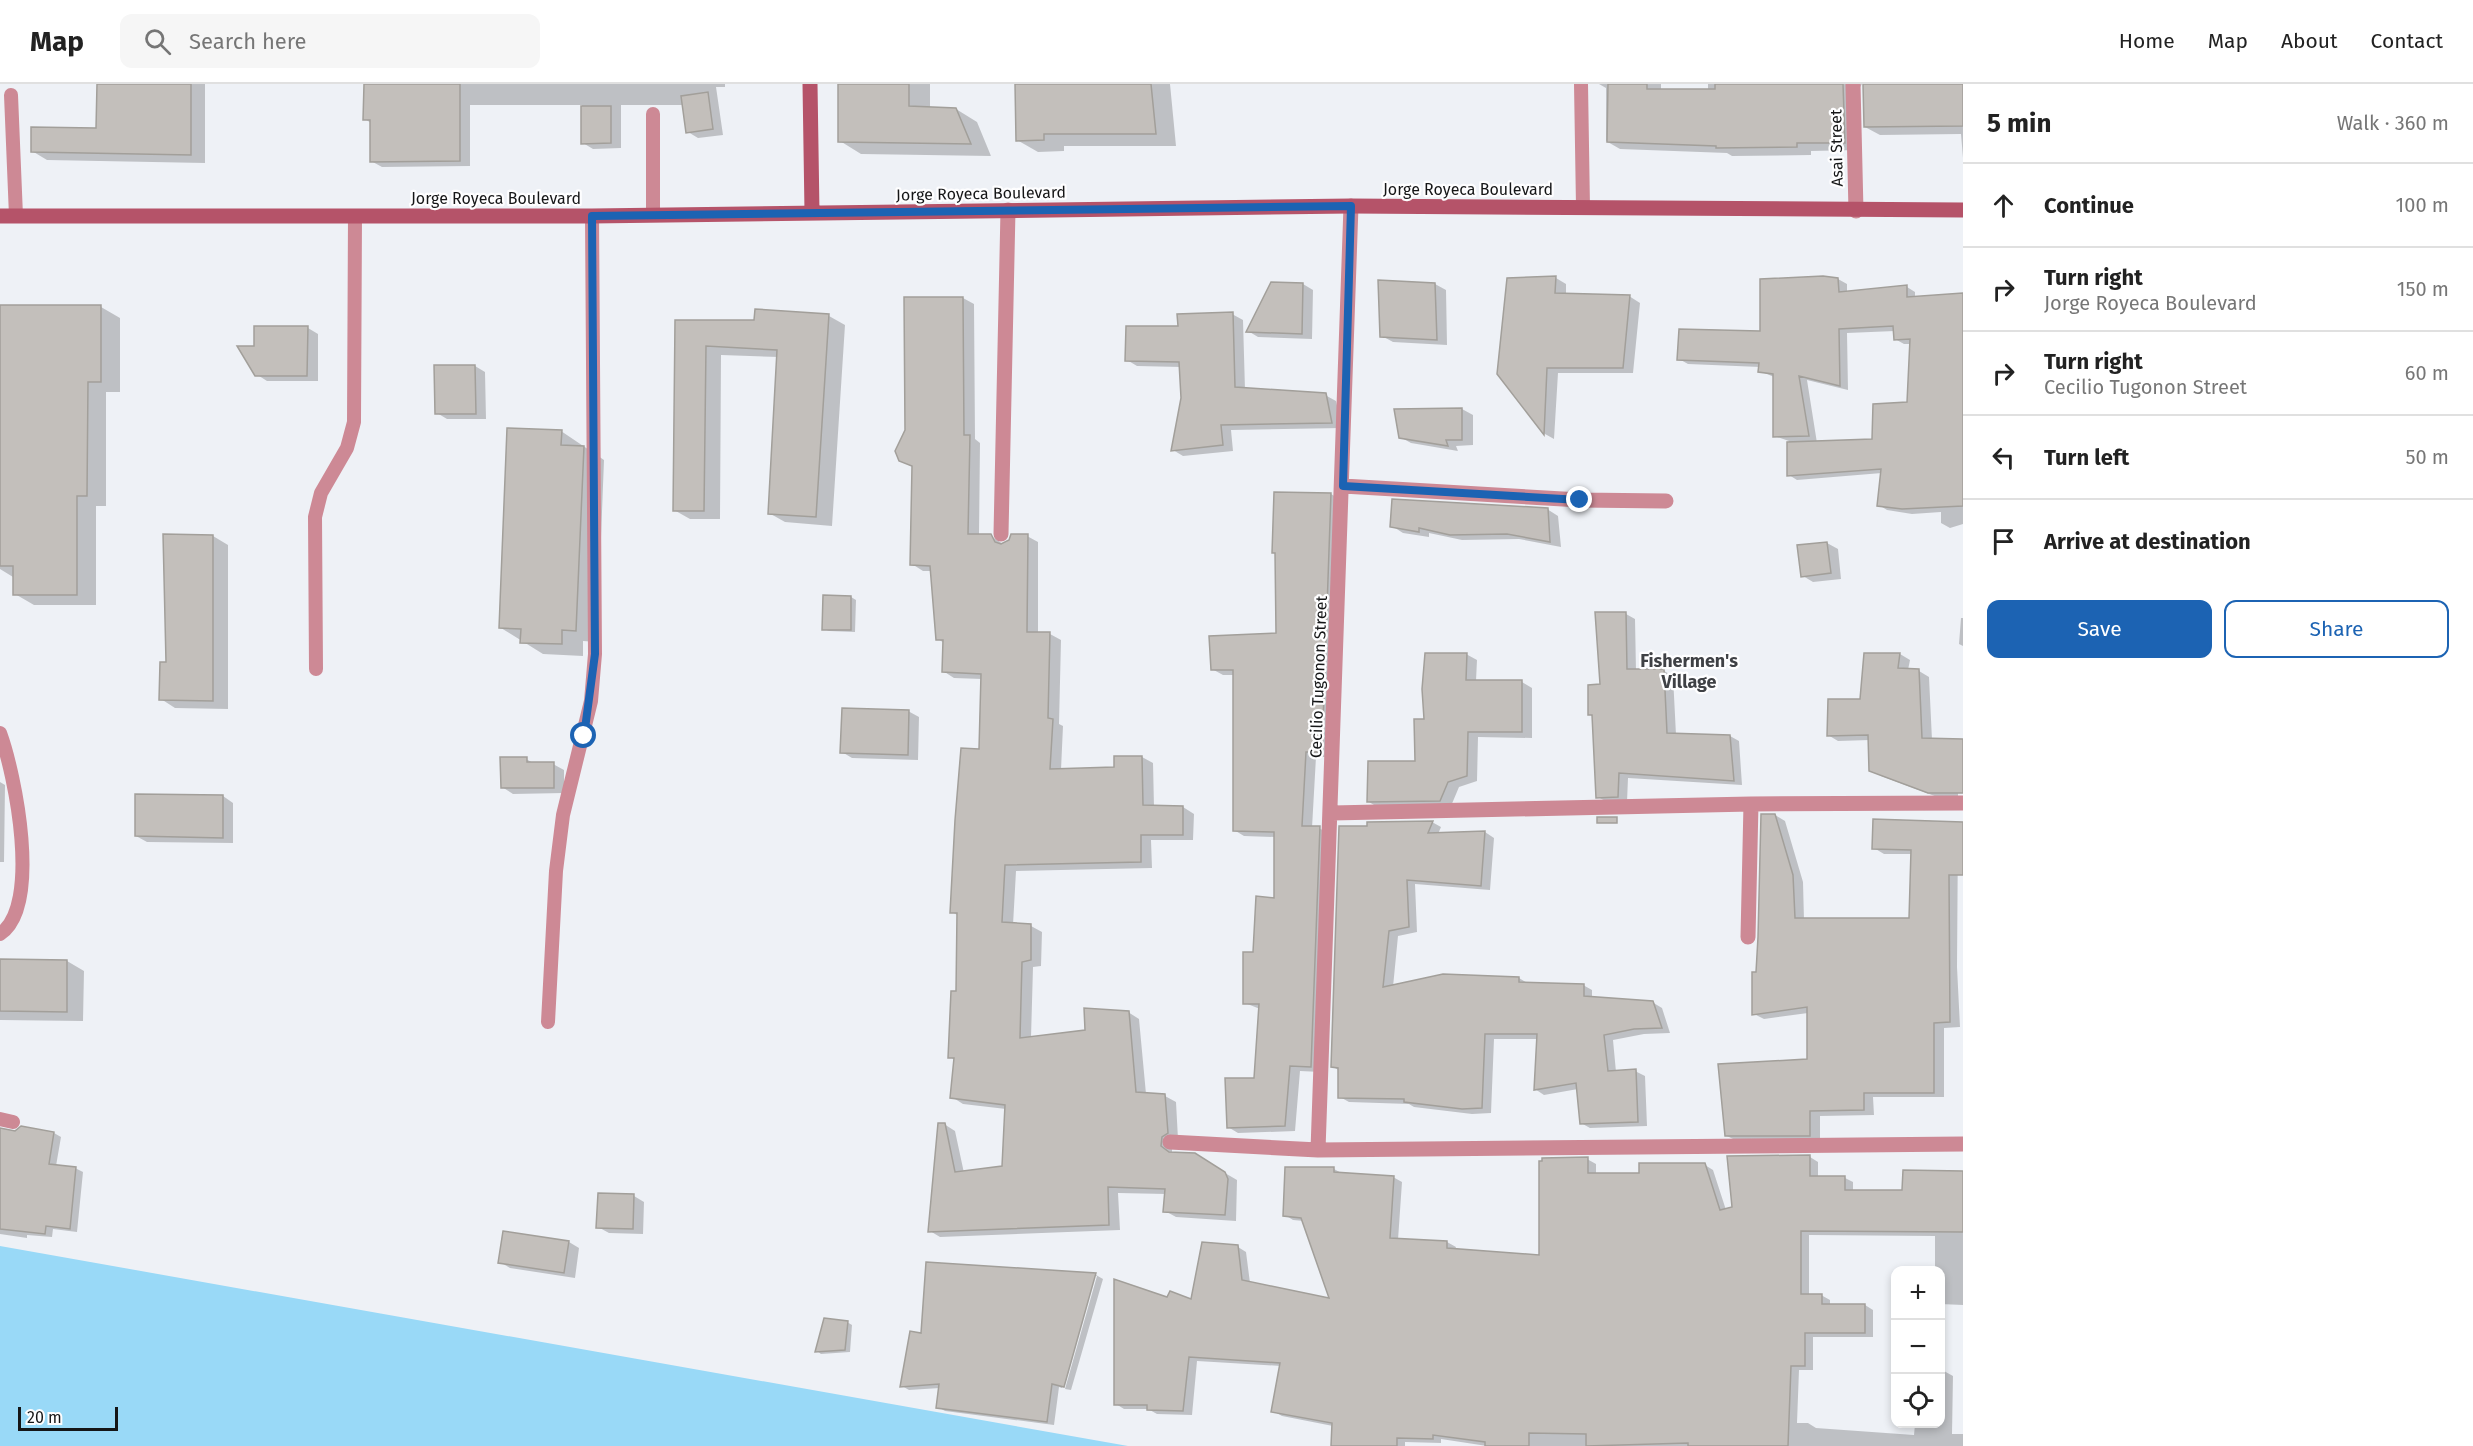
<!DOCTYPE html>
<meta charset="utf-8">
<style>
body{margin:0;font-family:"Fira Sans",sans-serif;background:#f6f6f6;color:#222}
.controls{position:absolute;right:18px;bottom:18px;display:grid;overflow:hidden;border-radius:12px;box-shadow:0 3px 9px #0003}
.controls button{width:54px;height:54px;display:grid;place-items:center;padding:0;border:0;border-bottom:2px solid #e0e0e0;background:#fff;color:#222;font:30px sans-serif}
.scale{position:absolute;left:18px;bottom:15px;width:100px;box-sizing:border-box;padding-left:6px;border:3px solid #151617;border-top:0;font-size:16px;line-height:21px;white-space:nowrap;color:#151617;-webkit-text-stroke:4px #fefeff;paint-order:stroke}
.stop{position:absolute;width:18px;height:18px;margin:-14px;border:4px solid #1c63b3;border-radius:50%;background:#fff}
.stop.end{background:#1c63b3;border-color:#fff;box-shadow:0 2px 6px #0008}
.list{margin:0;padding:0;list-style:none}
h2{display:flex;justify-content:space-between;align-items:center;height:78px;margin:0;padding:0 24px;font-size:26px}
h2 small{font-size:20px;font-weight:400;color:#767676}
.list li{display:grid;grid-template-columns:39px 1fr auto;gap:18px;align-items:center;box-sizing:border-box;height:84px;padding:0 24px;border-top:2px solid #e0e0e0}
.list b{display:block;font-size:22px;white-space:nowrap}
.list p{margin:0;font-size:20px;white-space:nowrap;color:#767676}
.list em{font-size:20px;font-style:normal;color:#767676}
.actions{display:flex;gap:12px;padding:18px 24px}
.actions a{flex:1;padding:14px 0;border:2px solid #1c63b3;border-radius:12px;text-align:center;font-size:21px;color:#1c63b3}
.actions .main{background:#1c63b3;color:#fff}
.icon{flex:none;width:33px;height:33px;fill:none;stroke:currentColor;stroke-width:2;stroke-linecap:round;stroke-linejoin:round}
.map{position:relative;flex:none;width:1963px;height:1362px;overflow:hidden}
header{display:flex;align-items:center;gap:36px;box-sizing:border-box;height:84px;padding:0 30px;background:#fff;border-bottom:2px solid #e0e0e0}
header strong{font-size:28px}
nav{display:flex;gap:33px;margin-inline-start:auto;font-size:21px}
.search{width:420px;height:54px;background:#f6f6f6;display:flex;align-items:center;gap:15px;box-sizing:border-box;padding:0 21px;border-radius:12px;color:#767676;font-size:22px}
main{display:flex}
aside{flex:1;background:#fff}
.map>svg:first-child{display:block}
.water{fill:#99d9f7}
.shadow{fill:#0003;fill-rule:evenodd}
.building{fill:#c3bfbb;stroke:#a29f9a;stroke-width:1.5}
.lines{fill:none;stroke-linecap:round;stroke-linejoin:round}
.lane{stroke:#cd8995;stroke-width:14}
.street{stroke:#cd8995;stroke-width:15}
.secondary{stroke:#b55369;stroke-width:15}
.route{stroke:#1c63b3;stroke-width:8}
.labels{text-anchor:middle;stroke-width:4.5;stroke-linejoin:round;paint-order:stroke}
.street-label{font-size:16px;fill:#151617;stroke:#fefeff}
.neighbourhood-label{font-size:18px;font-weight:bold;fill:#3f4145;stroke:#fefeff}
</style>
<header>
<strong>Map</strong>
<div class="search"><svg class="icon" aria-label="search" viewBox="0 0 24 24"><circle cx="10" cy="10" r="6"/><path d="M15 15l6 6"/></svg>Search here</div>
<nav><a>Home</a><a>Map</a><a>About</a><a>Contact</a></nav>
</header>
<main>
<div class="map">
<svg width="1963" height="1362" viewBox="0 0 1963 1362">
<rect width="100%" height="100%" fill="#eef1f6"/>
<!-- water -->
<path class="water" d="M0 1162 1128 1362H0Z"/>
<!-- shadow -->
<path class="shadow" d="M98 0H205V79L47 76 32 67 97 45Z
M365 0H725V3H716L723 51 698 54 688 48 684 21H621V64L593 65 583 59 582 21H470V82L382 83 371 77V39L365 35Z
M840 0H930V24L956 25 977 38 991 72 861 70 840 57Z
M1016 0H1170L1176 62H1064V67L1038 68 1017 56Z
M1599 0H1661V7H1708V0H1862L1857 8 1858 66 1811 67V71L1732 72 1727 69 1620 65 1606 57V4Z
M1864 0H1963V74L1961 50 1880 51 1865 43Z
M1556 194 1566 200V211L1629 212 1640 219 1633 289H1558L1554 355 1545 350 1499 289Z
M1838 195 1847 200V209L1907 203 1915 208V214L1963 210V440L1950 444 1941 439V428L1912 430 1887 426 1879 421 1882 389 1797 396 1789 391V357L1774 352V293L1760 287V283L1688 280 1679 275 1762 249ZM1895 247V255L1904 260H1912L1909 320 1874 356 1817 359 1807 296 1848 306 1847 249Z
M1303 200 1313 206 1312 255 1258 253 1248 247Z
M1435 200 1446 206 1447 261 1393 258 1382 252Z
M963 214 974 220 975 355 980 359 979 452H991L1003 460 1027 452 1038 458V550H1050L1061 556 1059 640 1063 642 1061 686 1116 684 1142 673 1153 679 1154 723H1183L1194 730 1193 756H1151L1152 784 1016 787 1013 841 1031 842 1042 848 1041 882 1033 883 1031 954 1086 947 1128 928 1139 935 1146 1010 1165 1012 1176 1018 1178 1055 1172 1059V1069L1194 1071 1237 1096 1236 1137 1176 1133 1165 1127 1166 1110 1118 1109 1120 1146 940 1153 930 1147 944 1040 955 1047 964 1089 1003 1083 1006 1025 963 1020 952 1013 955 976 950 973 957 909 959 832 952 828 981 667 982 595 954 594 943 587 944 559 938 555 932 487H923L912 480 914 384 901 376Z
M0 222 101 223 120 234V308H106V422H96V521H34L15 510 13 493 0 485Z
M1232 230 1243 236 1245 306 1325 311 1336 317 1342 344 1231 346 1233 367 1183 372 1173 366 1183 315 1181 283 1137 282 1127 276 1179 244Z
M829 232 845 241 832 442 785 438 769 429 779 273 721 271 720 435H690L674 426 677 237H755Z
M308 244 318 250V297H267L256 290V264Z
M475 282 485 288 486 335H447L437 329Z
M1462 325 1473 331V361L1456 362 1458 367 1411 359 1400 353 1396 326Z
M561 347 604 376 597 558 583 557V572L543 570 501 544Z
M1331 410 1341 416 1332 673H1316L1312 744H1319L1329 750 1321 988 1300 987 1295 1047 1238 1049 1228 1043 1256 996 1260 925 1245 919 1254 869 1275 815V753L1244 752 1234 746V591H1223L1212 585 1278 551 1276 470 1273 468Z
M1547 425 1558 432 1561 463 1519 455 1462 456 1429 449V453L1403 449 1392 442Z
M213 452 228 461V625L175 624 161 615 168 580Z
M1827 459 1838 465 1841 495 1813 498 1803 492Z
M851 513 856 516 855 548 829 547 824 545Z
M1626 530 1635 535 1636 587H1664L1673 592 1676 651 1730 652 1739 657 1742 701 1628 694 1627 718H1607L1598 713 1594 633 1589 630Z
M1961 534H1963V562L1959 560Z
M1466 570 1477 576 1476 597 1522 598 1532 604V654L1478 653 1477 697 1459 703 1451 722 1379 724 1369 718 1416 679 1426 636Z
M1865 570H1900L1910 576 1908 586 1919 587 1929 593 1932 656 1958 662V714H1940L1881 692 1870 686V656L1838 657 1828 651 1861 616Z
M908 627 919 633 918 676 852 674 842 668Z
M526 675 535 680H553L564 686V709L513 710 502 703Z
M0 698 5 701 4 778H0Z
M223 712 233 719V759L147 758 136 752Z
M1775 731 1785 737 1803 798 1804 836H1910L1912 770H1884L1874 764 1958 745 1957 883 1960 943 1944 944V1013H1873L1874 1031 1820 1032V1057H1737L1727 1052 1808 977V929L1764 935 1754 930Z
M1432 738 1441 743 1438 750 1485 748 1494 754 1490 806 1415 800 1417 848 1398 852 1393 903 1443 891 1519 894 1529 900 1583 901 1592 906V914L1652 918 1662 924 1670 949 1644 950 1613 956 1616 988 1635 987 1645 992 1647 1042 1590 1044 1581 1039 1578 1005 1544 1011 1535 1005 1538 955H1494L1491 1029 1472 1030 1414 1023 1409 1020 1349 1018 1340 1013V987L1332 982 1341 744Z
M0 877H67L84 887 83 937 0 936Z
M21 1043 54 1049 61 1053 56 1082 75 1084 83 1088 77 1148 53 1145 52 1153 27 1151V1154L0 1150V1045L11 1048Z
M1810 1073 1818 1078V1094H1845L1853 1098V1108H1904L1963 1089V1221L1940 1220V1186H1935V1152L1809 1151V1211H1821L1830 1216V1221H1865L1873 1226V1253H1813V1286H1799L1797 1339H1808L1816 1344 1914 1351 1915 1340H1940V1287H1944L1953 1292 1952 1350H1963V1362H1487L1441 1355V1359L1405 1358V1362H1333V1342L1282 1332 1273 1327 1281 1282 1197 1277 1192 1331 1157 1330 1148 1325H1124L1116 1320 1168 1215 1192 1217 1238 1163 1246 1168 1250 1199 1331 1215 1304 1137 1293 1136 1285 1131 1334 1085 1343 1090 1393 1093 1402 1098 1398 1156 1447 1158 1456 1163 1455 1166 1541 1172 1587 1075 1596 1080V1091H1641L1705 1081 1713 1086 1726 1126 1733 1125Z
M634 1112 644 1118 643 1150 609 1149 598 1143Z
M569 1158 579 1164 575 1194 510 1184 500 1178Z
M928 1179 1096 1191 1103 1195 1071 1306 1065 1305 1097 1192H1094L1062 1304 1059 1303 1054 1341 945 1327 938 1323 940 1304 909 1306 902 1302 922 1250Z
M847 1238 852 1241 850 1268 821 1270 817 1267Z"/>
<!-- building -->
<path class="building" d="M97 0H191V71L31 68V43L96 44Z
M364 0H460V77L370 78V36H363Z
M838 0H909V22L956 24 971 60 838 58Z
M1015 0H1151L1156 50H1044V56L1016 57Z
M1608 0H1647V5H1715V0H1843L1845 59H1797V63L1716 64V62L1607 58Z
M1863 0H1963V42L1864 43Z
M708 8 713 45 686 49 681 12Z
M581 22H611V59L581 60Z
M1556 192 1555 209 1630 211 1623 284H1547L1544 351 1497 290 1507 194Z
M1823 192 1838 194 1839 208 1907 201V213L1963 209V422L1902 425 1877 422 1881 385 1787 392V358L1872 355 1873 320 1907 318 1910 255 1894 256 1893 242 1839 245 1840 302 1799 292 1809 352 1773 353V290L1758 288 1759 279 1677 276 1679 245 1760 247V195Z
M1378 196 1435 199 1437 256 1380 253Z
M1271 198 1303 199 1302 250 1246 248Z
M904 213H963L964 351H970L968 450H991L995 458 1001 460 1009 456 1011 450H1028L1027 548H1050L1048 634 1053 635 1050 685 1114 683V672H1142L1143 721 1183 722V751H1141V778L1005 781 1002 838 1031 840V876L1022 878 1020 954 1085 946 1084 924 1129 927 1136 1008 1165 1010 1168 1049 1162 1053 1161 1062 1169 1068 1195 1069 1225 1088 1228 1095 1225 1131 1163 1128 1165 1105 1108 1103 1109 1141 928 1148 938 1039H945L955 1088 1002 1082 1005 1021 950 1014 954 974H948L951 907H956L957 829H950L955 736 961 664 979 665 981 590 942 588 943 556H936L930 482 910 481 912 382 899 377 895 367 905 346Z
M0 221H101V298H88L87 412H77V511H13V482H0Z
M755 225 829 230 816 433 768 430 777 266 706 262 704 427H673L675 236H754Z
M1233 228 1235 303 1326 309 1332 339 1221 341 1223 361 1171 367 1181 314 1179 278 1125 277 1126 242H1178L1177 230Z
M254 242H308L307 292H255L237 262H254Z
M434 281H475L476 330H435Z
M1462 324V356H1446L1448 362 1399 354 1394 325Z
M507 344 562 346 561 361 584 362 576 547 562 546V560L520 559 521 545 499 544Z
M1274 408 1331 409 1322 668H1306L1302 742H1320L1311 983 1290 982 1285 1042 1227 1044 1225 994H1254L1259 920H1243V868H1253L1256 812 1274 814V748L1233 747V586H1211L1209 552 1276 549 1275 469H1272Z
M1392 415 1548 424 1550 458 1507 450 1450 451 1419 444V448L1390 443Z
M163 450 213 451V617L159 616 160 578H166Z
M1827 458 1831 489 1801 493 1797 461Z
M823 511 851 512V546H822Z
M1595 528H1626L1627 585H1664L1667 649 1730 651 1734 697 1619 689 1618 713 1596 714 1592 631H1588V601L1600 600Z
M1425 569H1467L1466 596H1522V648H1468L1467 692 1448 698 1440 717 1367 718 1368 677H1415L1414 635H1424L1422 605Z
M1864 569H1900L1898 584 1919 585 1922 654 1963 655V709H1928L1869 687 1868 651 1827 652 1828 615H1860Z
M842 624 909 626 908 671 840 669Z
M500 673H527V678H554V704H501Z
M135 710 223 711V754L135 752Z
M1761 730H1775L1793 791 1795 834H1909L1911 766 1872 765 1873 735 1963 738V791H1949L1950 938 1934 939V1009H1864V1026L1810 1027V1052H1725L1718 980 1807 975V923L1752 931V888H1756L1758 853Z
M1597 733H1617V739H1597Z
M1433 737 1428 749 1485 747 1481 802 1407 796 1409 843 1389 847 1383 903 1443 890 1519 893V898L1584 900V912L1653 917 1662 944 1634 945 1604 951 1608 987 1636 985 1638 1038 1580 1040 1576 999 1534 1006 1537 950H1485L1482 1024 1462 1025 1404 1018V1015L1338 1014V984L1331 983 1339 742H1367V738Z
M0 875 67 876V928L0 927Z
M21 1042 54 1048 49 1080 76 1083 70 1145 46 1142 45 1150 0 1145V1044L15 1047Z
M1810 1071V1092H1845V1106H1902L1903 1086 1963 1087V1148L1801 1147V1210H1822V1220H1865V1249H1805V1282H1791L1788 1362H1688V1359L1586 1362V1350L1529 1349V1362H1485V1358L1433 1351V1355L1397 1354V1362H1331L1332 1339 1271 1328 1280 1279 1189 1273 1183 1327 1147 1326V1321H1114V1195L1167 1213 1170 1207 1191 1215 1202 1158 1238 1161 1242 1196 1329 1214 1301 1134 1283 1132 1285 1083H1334V1088L1394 1092 1390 1154 1447 1157V1164L1539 1171V1077H1542V1074L1588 1073V1089H1639V1079H1705L1720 1126 1732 1123 1727 1072Z
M598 1109 634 1110 633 1145 596 1144Z
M503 1147 569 1157 564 1189 498 1179Z
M926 1178 1096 1189 1064 1303 1052 1300 1047 1338 936 1324 939 1300 900 1303 910 1247 921 1249Z
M824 1234 848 1237 845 1266 815 1268Z"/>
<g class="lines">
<!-- lane -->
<path class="lane" d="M1581 0 1583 123
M11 11 16 132
M653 30V130
M316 585 315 433 321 409 347 364 354 338 355 132
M0 649C15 690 42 822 0 850
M548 938 556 787 563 731 591 617 595 570 592 132
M0 1035 13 1038"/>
<!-- street -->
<path class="street" d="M1853 0 1856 127
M1343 402 1580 416 1666 417
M1001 450 1008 126
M1332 729 1751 720 1963 719
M1748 853 1751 720
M1170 1058 1318 1066 1963 1060
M1318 1066 1351 122"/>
<!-- secondary -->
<path class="secondary" d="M810 0 812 128
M0 132H592L1351 122 1963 126"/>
</g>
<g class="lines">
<!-- route -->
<path class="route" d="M584 652 595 570 592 132 1351 122 1343 402 1580 416"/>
</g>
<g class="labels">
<!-- street labels -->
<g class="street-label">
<text transform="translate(1836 64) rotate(-91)" y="6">Asai Street</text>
<text x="1468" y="111">Jorge Royeca Boulevard</text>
<text transform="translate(981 109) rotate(-1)" y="6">Jorge Royeca Boulevard</text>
<text x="496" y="120">Jorge Royeca Boulevard</text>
<text transform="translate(1318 593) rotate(-88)" y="6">Cecilio Tugonon Street</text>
</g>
<!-- neighbourhood labels -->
<g class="neighbourhood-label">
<text x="1689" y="583">Fishermen's<tspan x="1689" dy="21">Village</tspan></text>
</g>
</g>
</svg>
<div class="controls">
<button>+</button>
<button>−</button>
<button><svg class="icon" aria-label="locate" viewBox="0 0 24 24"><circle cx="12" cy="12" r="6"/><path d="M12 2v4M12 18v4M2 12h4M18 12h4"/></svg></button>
</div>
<div class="scale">20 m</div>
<div class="stop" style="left:584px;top:652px"></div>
<div class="stop end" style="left:1580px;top:416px"></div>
</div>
<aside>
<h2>5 min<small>Walk · 360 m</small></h2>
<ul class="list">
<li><svg class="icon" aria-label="ahead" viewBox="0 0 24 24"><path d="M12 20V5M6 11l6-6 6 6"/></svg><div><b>Continue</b></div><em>100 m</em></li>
<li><svg class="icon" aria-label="right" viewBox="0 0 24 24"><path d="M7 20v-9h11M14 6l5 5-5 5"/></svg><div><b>Turn right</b><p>Jorge Royeca Boulevard</p></div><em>150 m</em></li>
<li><svg class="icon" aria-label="right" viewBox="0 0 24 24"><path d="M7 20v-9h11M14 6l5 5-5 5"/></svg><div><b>Turn right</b><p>Cecilio Tugonon Street</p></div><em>60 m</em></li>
<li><svg class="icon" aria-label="left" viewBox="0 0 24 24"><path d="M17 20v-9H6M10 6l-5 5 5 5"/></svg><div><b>Turn left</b></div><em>50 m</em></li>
<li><svg class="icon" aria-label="arrive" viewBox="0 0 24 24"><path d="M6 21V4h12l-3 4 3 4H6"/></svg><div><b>Arrive at destination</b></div></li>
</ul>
<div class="actions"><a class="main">Save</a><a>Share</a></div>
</aside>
</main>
